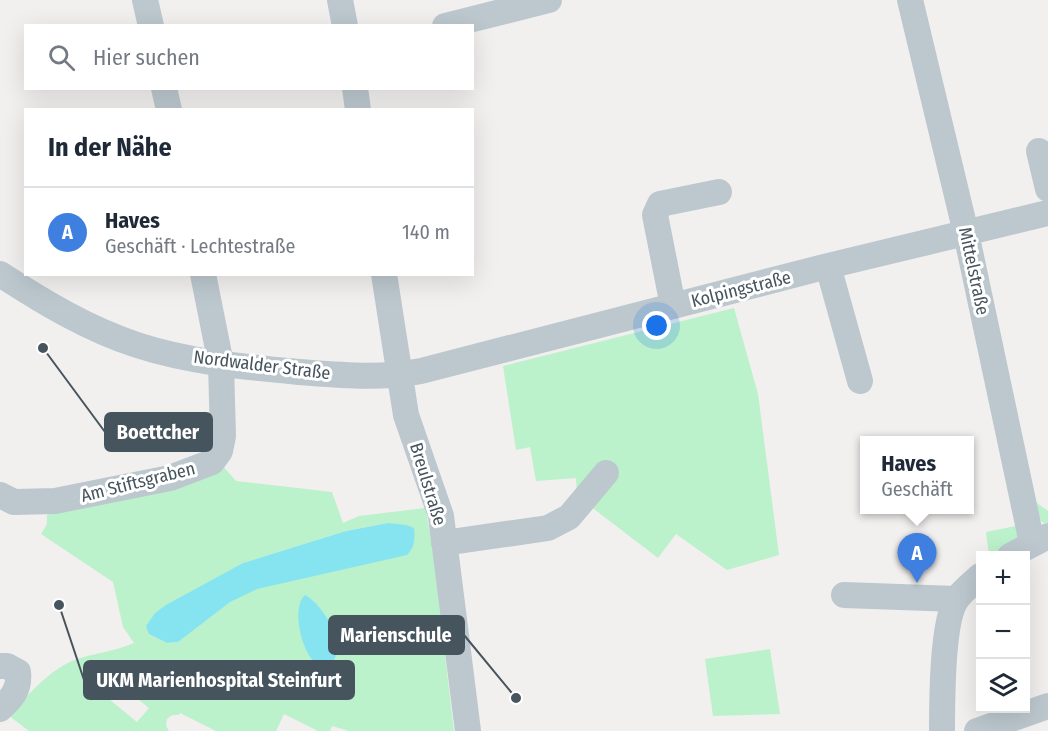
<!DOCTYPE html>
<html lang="de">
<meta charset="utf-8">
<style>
body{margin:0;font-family:"Fira Sans Condensed",sans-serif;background:#f6f6f7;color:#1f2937}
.controls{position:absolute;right:18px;bottom:18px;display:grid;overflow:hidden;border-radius:0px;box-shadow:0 6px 24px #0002}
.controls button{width:54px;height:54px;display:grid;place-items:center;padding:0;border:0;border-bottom:2px solid #e0e1e3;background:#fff;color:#1f2937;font:30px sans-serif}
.you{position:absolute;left:657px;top:326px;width:21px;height:21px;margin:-15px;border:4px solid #fff;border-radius:50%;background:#1a73e8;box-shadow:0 0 0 9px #1a73e833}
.badge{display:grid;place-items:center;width:39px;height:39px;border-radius:50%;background:#b45309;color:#fff;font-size:20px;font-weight:700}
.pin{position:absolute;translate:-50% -50px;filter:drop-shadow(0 2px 3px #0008)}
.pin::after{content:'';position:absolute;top:32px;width:21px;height:18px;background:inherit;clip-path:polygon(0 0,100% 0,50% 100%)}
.popup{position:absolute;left:860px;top:436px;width:114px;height:78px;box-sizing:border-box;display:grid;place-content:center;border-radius:0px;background:#fff;filter:drop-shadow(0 2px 4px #0005);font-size:20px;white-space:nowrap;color:#747a83}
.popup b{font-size:22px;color:#1f2937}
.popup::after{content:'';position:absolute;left:50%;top:100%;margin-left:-12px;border:12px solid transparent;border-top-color:#fff}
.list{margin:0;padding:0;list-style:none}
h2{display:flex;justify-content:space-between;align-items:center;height:78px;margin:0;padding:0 24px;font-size:26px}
h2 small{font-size:20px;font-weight:400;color:#747a83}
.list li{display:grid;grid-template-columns:39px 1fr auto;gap:18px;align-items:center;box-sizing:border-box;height:90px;padding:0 24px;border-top:2px solid #e0e1e3}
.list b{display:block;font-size:22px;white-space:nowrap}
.list p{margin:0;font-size:20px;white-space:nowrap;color:#747a83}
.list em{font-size:20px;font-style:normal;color:#747a83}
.icon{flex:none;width:33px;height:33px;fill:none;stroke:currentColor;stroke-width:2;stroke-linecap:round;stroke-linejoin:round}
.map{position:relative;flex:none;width:1048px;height:731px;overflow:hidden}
.search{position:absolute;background:#fff;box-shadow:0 6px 24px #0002;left:24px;top:24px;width:450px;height:66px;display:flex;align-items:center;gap:15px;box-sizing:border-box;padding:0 21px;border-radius:0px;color:#747a83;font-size:22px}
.panel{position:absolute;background:#fff;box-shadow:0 6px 24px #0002;left:24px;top:108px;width:450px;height:168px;border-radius:0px}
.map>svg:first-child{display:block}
.green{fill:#bbf1cb;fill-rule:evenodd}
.water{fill:#86e4f0}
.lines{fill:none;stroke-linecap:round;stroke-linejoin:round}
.minor{stroke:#bcc8ce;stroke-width:26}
.labels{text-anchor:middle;stroke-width:6;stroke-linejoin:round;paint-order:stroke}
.street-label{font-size:18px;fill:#46545d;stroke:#fff}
.leader{fill:none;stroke:#46545d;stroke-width:2}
.callout-dot{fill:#46545d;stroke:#fff;stroke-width:2}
.callout{fill:#46545d;stroke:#46545d;stroke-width:2}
.callout-label{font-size:20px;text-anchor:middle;font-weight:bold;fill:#fff}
</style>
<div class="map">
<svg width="1048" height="731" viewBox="0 0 1048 731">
<rect width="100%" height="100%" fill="#f2efef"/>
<!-- green -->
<path class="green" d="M734 308 758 394 779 555 727 570 676 534 658 558 577 496 576 478 536 481 530 447 516 450 503 366Z
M221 464 236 481 332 492 343 523 359 516 425 508 431 537 454 731H349L332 726 330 731H318L284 714 276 731H216L180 713 179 715H172L167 719 166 726 169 731H29L8 715C27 697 47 672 72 661 92 653 114 652 134 643L123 627 113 582 41 534 47 524V516L49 512ZM388 523 279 582C271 586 264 586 256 589 227 599 201 623 178 642L167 643 149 634 155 613 243 563 346 531ZM122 686 149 708 137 722 110 700Z
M1034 503H1037L1048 511V523H1043L1036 514Z
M1016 526 1018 537 1016 546 999 555H989L986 532Z
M770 649 780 714 713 716 705 659Z"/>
<!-- water -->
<path class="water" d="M388 523 406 525 414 528C415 539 415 547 407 555L257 589 230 602 178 642 167 643 149 634 146 626 155 613 166 605 243 563 346 531Z
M305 595C320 603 337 630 338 647 338 655 333 662 328 668 304 670 289 608 305 595Z"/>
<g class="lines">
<!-- minor -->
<path class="minor" d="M145 0 151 26
M340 0 345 26
M910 0 966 233 1032 543
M445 26 549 0
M164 88 169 110
M355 88 358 110
M1039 151 1048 189
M828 266 860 381
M0 274C43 302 88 329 137 345 189 362 245 367 299 372 340 375 380 379 421 371L828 266 1048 213
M384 274 406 415 441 516 468 731
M673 306 655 215 660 204 719 192
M0 495 14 502 55 501 170 478 212 462 220 451 223 436 221 364 203 274
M444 543 548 528 569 517 606 473
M1010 556 1048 536
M844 595 956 599
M0 666H7L18 672C20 689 12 698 0 709
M942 731C942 704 942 619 957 599 963 590 973 583 980 576
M977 731 1048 706"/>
</g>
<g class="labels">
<!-- street labels -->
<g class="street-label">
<text transform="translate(974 271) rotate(78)" y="6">Mittelstraße</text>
<text transform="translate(741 289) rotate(-14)" y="6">Kolpingstraße</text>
<text transform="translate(262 365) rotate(7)" y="6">Nordwalder Straße</text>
<text transform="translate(138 482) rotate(-14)" y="6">Am Stiftsgraben</text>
<text transform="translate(428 484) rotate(73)" y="6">Breulstraße</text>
</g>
</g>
<!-- callouts -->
<path class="leader" d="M43 348L105 432M516 698L464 635M59 605L84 680"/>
<g class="callout-dot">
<circle cx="43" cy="348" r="6"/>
<circle cx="516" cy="698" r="6"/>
<circle cx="59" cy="605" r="6"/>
</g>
<g class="callout">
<rect x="105" y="413" width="107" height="38" rx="6"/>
<rect x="329" y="616" width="135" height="38" rx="6"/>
<rect x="84" y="661" width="270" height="38" rx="6"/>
</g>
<g class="callout-label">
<text x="158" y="439">Boettcher</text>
<text x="396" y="642">Marienschule</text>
<text x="219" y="687">UKM Marienhospital Steinfurt</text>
</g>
</svg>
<div class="controls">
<button>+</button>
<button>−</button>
<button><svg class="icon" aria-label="layers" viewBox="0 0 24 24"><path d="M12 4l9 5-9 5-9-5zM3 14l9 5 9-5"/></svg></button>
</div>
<div class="you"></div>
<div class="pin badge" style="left:917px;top:583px;background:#3f7fe0">A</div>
<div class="popup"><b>Haves</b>Geschäft</div>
<div class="search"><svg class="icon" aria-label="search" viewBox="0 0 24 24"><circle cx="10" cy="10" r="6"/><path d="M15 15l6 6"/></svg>Hier suchen</div>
<section class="panel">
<h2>In der Nähe<small></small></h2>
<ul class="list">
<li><span class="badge" style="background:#3f7fe0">A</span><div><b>Haves</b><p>Geschäft · Lechtestraße</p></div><em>140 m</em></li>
</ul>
</section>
</div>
